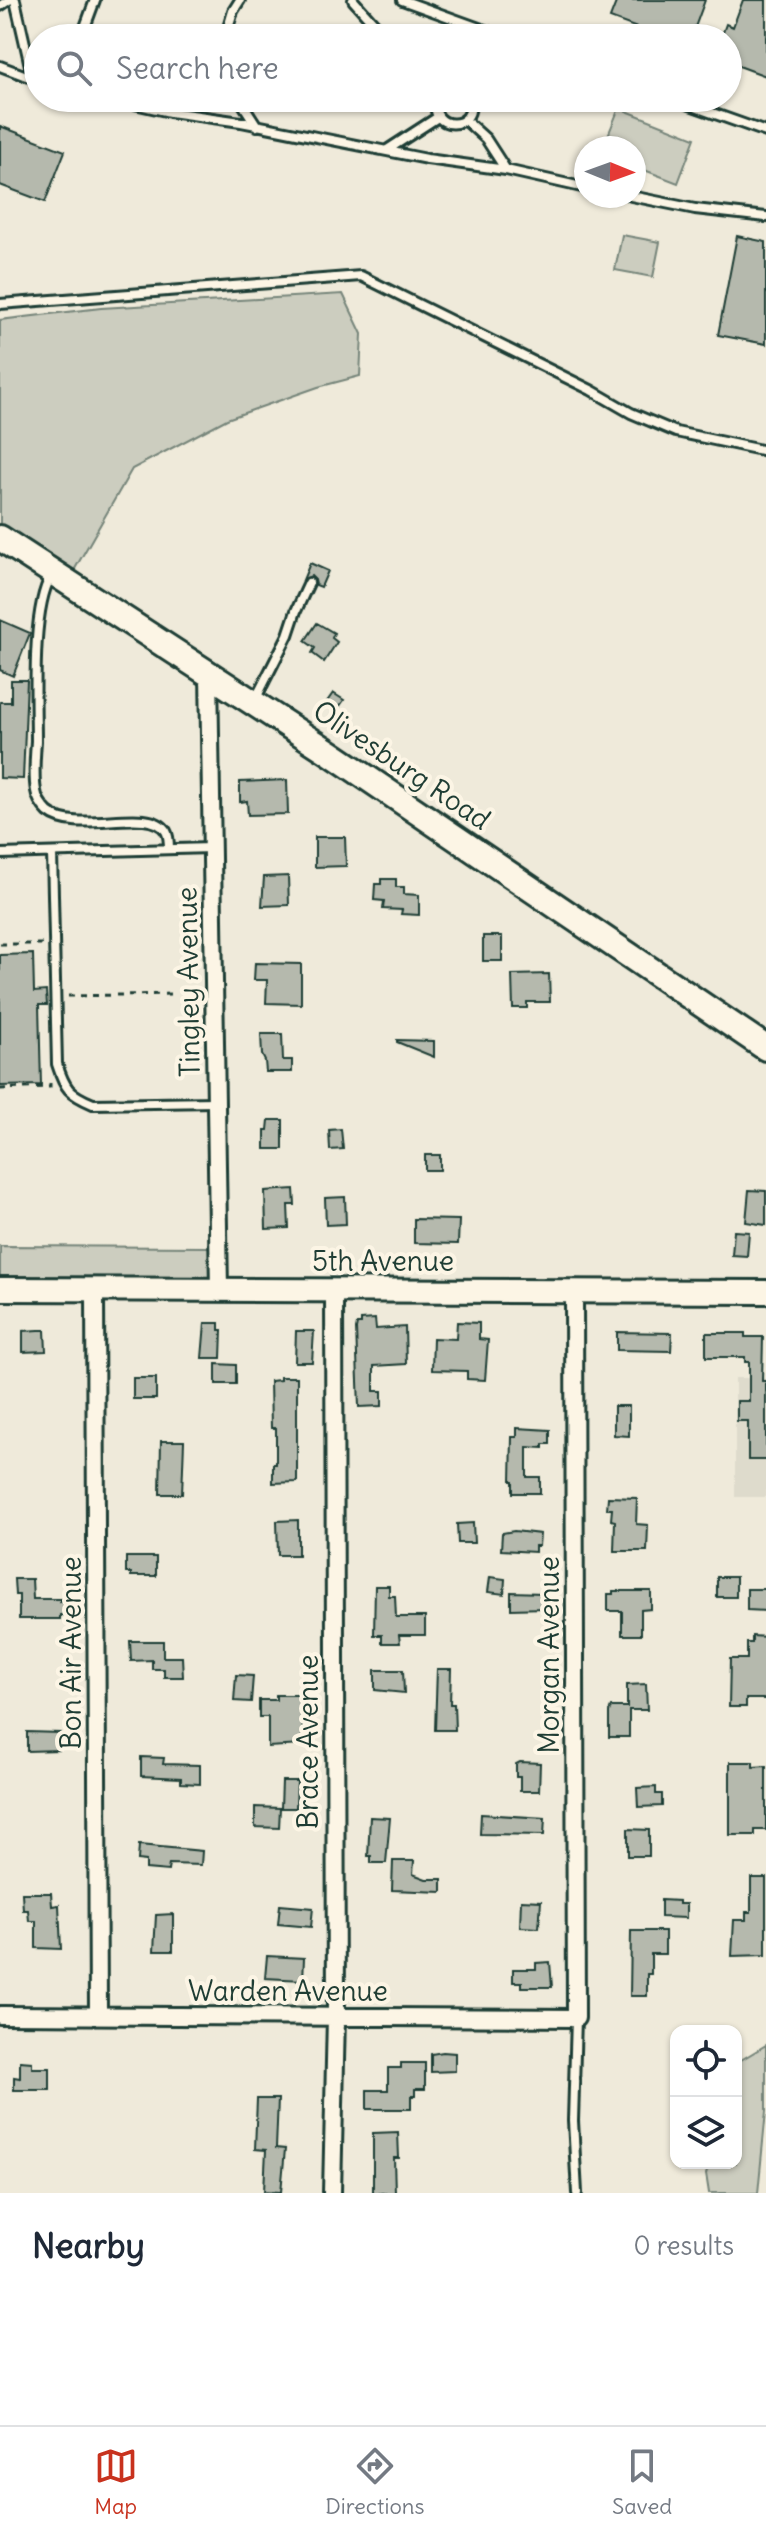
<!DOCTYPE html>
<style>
body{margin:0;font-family:Delius,sans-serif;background:#f6f6f7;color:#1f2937}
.controls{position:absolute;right:24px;bottom:24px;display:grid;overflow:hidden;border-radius:16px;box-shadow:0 2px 6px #0004}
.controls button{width:72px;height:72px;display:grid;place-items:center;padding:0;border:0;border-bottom:2px solid #e0e1e3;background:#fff;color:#1f2937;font:40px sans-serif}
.compass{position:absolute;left:574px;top:136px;width:72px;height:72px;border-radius:50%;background:#fff;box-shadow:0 2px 6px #0004;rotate:91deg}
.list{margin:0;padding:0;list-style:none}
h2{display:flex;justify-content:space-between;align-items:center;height:104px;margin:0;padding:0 32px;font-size:34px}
h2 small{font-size:26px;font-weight:400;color:#747a83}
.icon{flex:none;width:44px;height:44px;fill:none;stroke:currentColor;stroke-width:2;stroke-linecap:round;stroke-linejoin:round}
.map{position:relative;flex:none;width:766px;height:2193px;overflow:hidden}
.search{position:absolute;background:#fff;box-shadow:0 2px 6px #0004;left:24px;right:24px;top:24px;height:88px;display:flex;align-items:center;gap:20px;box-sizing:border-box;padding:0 28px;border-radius:44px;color:#747a83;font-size:30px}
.sheet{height:232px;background:#fff}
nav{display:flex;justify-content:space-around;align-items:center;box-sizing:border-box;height:112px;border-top:2px solid #e0e1e3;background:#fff;font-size:22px;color:#747a83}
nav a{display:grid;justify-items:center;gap:4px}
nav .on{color:#c8321e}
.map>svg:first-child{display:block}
.built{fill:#dedbcc}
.green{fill:#cccdbf;stroke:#76857a;stroke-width:2}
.building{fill:#b5b9ad;stroke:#1f3d34;stroke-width:2}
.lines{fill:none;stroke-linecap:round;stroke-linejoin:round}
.service-casing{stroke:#1f3d34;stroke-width:14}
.minor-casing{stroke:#1f3d34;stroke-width:22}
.tertiary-casing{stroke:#1f3d34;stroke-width:28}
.secondary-casing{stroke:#1f3d34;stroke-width:30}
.path{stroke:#1f3d34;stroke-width:3;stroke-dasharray:6 6;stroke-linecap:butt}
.service{stroke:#fcf5e5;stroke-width:8}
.minor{stroke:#fcf5e5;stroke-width:16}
.tertiary{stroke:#fcf5e5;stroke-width:22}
.secondary{stroke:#fcf5e5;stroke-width:24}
.labels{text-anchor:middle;stroke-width:8;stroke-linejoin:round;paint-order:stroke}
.street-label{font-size:28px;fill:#1f3d34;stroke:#fcf5e5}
</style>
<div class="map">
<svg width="766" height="2193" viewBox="0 0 766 2193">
<rect width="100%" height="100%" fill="#efeada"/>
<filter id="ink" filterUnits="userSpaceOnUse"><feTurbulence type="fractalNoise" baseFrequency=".0125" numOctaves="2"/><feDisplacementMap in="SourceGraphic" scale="16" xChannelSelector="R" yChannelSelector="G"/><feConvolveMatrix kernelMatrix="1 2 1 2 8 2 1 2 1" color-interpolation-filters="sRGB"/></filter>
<g filter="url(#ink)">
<!-- built -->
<path class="built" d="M735 1378H766V1497H735Z"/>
<!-- green -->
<path class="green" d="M619 108 695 138 678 183 634 166V148H603Z
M622 235 660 242 653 277 615 270Z
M343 294 362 334 360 376 318 387 227 419 132 469 72 574 0 528V320L101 308Z
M0 1246 209 1247C215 1255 213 1270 208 1278L0 1276Z
M766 2045V2111L758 2193H709L706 2174 710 2163H736V2063Z"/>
<!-- building -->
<path class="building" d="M617 0H705L691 38H664L610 18Z
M743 0H766V76L728 62V38H721L726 24 733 27Z
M0 126 65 151 45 202 0 185Z
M737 236 766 242V344L718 335Z
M310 563 328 571 321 587 316 585 315 580 311 576 303 580Z
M0 620 30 633 13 676 0 670Z
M317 623 334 633 332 638 337 642 324 662 312 653 315 648 305 641Z
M11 680H27L23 779 0 778V702H11Z
M333 693 344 700 337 710 326 703Z
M287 780 288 814 248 815 247 801 240 802V782Z
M315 837H345L346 866 315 867Z
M288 876 289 905 262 906 264 877Z
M381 879H396V887H404V894L419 895V915L401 914 402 910 383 909 384 901 374 900 375 884H381Z
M483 936H502V961H483Z
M33 954 34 992 46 991 47 1005H39L41 1085 0 1086V955Z
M255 963 301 964V1004L266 1003 267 980H254Z
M549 974 550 1002H527V1008H513L512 975Z
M261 1034H282L283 1060H292V1072H266L265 1061 262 1055Z
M397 1040 434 1041V1057L397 1042Z
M269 1120H283V1149H265V1130H268Z
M341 1129 343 1149 330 1150 329 1130Z
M425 1155H440V1170H425Z
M294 1189 295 1205H288L289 1228 266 1229 265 1191Z
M749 1190 766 1191V1225L746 1222Z
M345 1197 346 1224 326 1225 325 1198Z
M414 1219 459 1220 458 1244 414 1243Z
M734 1231 749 1232 747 1256 732 1255Z
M375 1319 376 1329 405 1327 406 1364 374 1366V1391H382V1406L359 1407 356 1329 357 1324H361V1320Z
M457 1322 479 1323V1339L488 1340 485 1380 467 1379V1371L432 1370 433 1338 456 1339Z
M205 1323H219V1330H222L221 1358H202Z
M39 1330H45L46 1351 23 1352V1331Z
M296 1331H314L312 1362H295Z
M617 1332 672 1333 671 1351 617 1350Z
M706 1333H745V1337H763L762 1381H766V1460H748V1421H737V1401H749V1362H745V1357H706Z
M216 1364 236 1365V1384H216Z
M280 1377H297V1482L273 1483V1464H276V1428H271L270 1381 280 1380Z
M133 1378H156V1399H133Z
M614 1406H629V1436L614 1435Z
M517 1428 550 1430V1444H543V1448L527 1447V1477H540V1493H513V1481H511L512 1437H517Z
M161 1441H184L182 1494H160Z
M608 1497 637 1498 636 1524 648 1525 647 1551H614L615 1521 611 1520 612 1509H607Z
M298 1520V1555H278L277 1521Z
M473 1523 474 1543H458L457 1524Z
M514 1531 540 1534 539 1546H535V1552L501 1550 502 1533Z
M126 1557H156V1576H131V1573H126Z
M490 1577 505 1579 504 1594 488 1592Z
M717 1577H736V1597H717Z
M14 1579H32L33 1599H60V1602L65 1601V1615H60V1619H19V1595H15Z
M375 1586H389V1596H395L396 1617H425V1635H399L400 1643H382V1635H374Z
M747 1589H766V1611L747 1610Z
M613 1591H651V1609L641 1610V1635H622V1611H608V1594H613Z
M511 1592 543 1593 544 1608 511 1609Z
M752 1636 766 1637V1699H746V1707H729L730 1659H747V1643H752Z
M130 1641H163V1657H182L183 1677H164V1669H152V1660L131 1661Z
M437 1669H451L450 1704H454L455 1730H435Z
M375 1670H403L404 1693 375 1690Z
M236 1675 253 1676 251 1702 234 1701Z
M646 1684 647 1710H629V1737H609V1712L611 1707H627V1685Z
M276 1695H304L302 1745 268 1747V1717H259V1700H276Z
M27 1732 60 1733 59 1750 27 1751Z
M141 1757 164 1758 163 1764 200 1765V1784L181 1783V1778L141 1776Z
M520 1762 540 1763 539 1791H520V1777H516V1764Z
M730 1762H753V1767L766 1766V1830H755V1835H730Z
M282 1781H297L296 1808H281Z
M656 1787V1794H662V1806L638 1807 637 1788Z
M255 1807 280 1808 279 1828 255 1827Z
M481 1814 545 1818 544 1835 480 1834Z
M370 1817 390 1818 386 1863H371V1856H368Z
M628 1829 649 1830V1856H628Z
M139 1845 202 1851 201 1865 169 1864 168 1871 146 1869V1861L138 1860Z
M393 1861H414L413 1874 426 1879H442V1892L392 1890Z
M751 1878H766V1955L732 1956 734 1920H746V1912H751Z
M22 1893H51L52 1906 59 1905 61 1949 36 1948V1921H29L28 1910H23Z
M521 1900 541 1901 539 1928 520 1927Z
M661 1900 679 1901V1904H686V1918L661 1917Z
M280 1905 313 1908 311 1927 278 1924Z
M173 1914V1951H154L156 1915Z
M631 1931H665V1954H651V1974H647V1996H630Z
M267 1956 304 1958 303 1980 265 1978Z
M550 1962 552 1987H522V1982H513V1969H536V1963Z
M443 2052 455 2053V2071L431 2072V2054Z
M20 2061 32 2062V2068H50V2090H14V2077L20 2078Z
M401 2063H425V2089H415V2096H411V2109H367V2090H388V2068H401Z
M257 2099H278L276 2148 285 2149 281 2192 264 2191 266 2150 255 2149Z
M398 2132 399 2158H394L395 2193H373V2133Z"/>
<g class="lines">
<defs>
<path id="service" d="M15 0 33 79
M353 0 387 38
M402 0 507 38
M0 6 9 0
M81 38 95 0
M225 38 233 11 240 0
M0 66 37 80
M108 98 170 112 241 122 427 159 506 170 586 188
M239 98 257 126
M437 98C426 132 480 132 469 98
M670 98 766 132
M465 120 486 139 506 170
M387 150 438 117
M631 196 695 209 766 217
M0 304 361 276 591 390 631 413 676 432 766 451
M51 576C31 610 36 701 36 741 35 757 33 775 36 791 37 799 42 806 48 812 77 836 149 804 166 831 169 836 169 844 169 849
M254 702 288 635 296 611 309 583
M52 853 57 1064C65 1089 69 1094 93 1104L215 1102
M0 854 211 848
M576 2018 573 2121 577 2193"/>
<path id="minor" d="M209 673 219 1290
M95 1290 98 2015
M0 2015 576 2018 574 1293
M332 2193 336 2017 334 1291"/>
<path id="tertiary" d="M0 1289 766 1292"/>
<path id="secondary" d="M0 538 329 752 766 1048"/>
</defs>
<!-- service casing -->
<use href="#service" class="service-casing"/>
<!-- minor casing -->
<use href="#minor" class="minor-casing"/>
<!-- tertiary casing -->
<use href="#tertiary" class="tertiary-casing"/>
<!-- secondary casing -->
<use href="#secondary" class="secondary-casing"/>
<!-- path -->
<path class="path" d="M0 944H44
M68 996 173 994
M0 1089 50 1087V1080"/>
<!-- service -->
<use href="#service" class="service"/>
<!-- minor -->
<use href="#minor" class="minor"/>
<!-- tertiary -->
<use href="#tertiary" class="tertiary"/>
<!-- secondary -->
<use href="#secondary" class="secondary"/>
</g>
</g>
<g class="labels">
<!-- street labels -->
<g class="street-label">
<text transform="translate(402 765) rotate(34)" y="10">Olivesburg Road</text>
<text transform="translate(188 982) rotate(-91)" y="10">Tingley Avenue</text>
<text x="383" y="1271">5th Avenue</text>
<text transform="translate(71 1653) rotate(-90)" y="10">Bon Air Avenue</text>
<text transform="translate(549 1655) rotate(-90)" y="10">Morgan Avenue</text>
<text transform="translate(308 1742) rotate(-90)" y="10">Brace Avenue</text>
<text x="288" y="2001">Warden Avenue</text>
</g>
</g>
</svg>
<div class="controls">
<button><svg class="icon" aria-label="locate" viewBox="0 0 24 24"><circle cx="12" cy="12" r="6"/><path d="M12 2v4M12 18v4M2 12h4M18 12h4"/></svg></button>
<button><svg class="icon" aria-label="layers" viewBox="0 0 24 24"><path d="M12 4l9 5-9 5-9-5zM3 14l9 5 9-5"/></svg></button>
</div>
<svg class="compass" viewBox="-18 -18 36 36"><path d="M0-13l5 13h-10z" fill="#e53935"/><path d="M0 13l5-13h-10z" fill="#747a83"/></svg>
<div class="search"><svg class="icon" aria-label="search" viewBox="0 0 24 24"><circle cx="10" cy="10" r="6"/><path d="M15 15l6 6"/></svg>Search here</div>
</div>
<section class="sheet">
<h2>Nearby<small>0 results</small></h2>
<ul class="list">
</ul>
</section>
<nav>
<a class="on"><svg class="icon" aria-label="map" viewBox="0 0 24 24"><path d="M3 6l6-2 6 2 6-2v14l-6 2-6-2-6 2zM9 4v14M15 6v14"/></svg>Map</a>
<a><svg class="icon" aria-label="directions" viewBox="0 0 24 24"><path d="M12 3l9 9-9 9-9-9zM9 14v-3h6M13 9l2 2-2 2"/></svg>Directions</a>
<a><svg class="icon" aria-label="saved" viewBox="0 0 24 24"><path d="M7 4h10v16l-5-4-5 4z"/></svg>Saved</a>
</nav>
